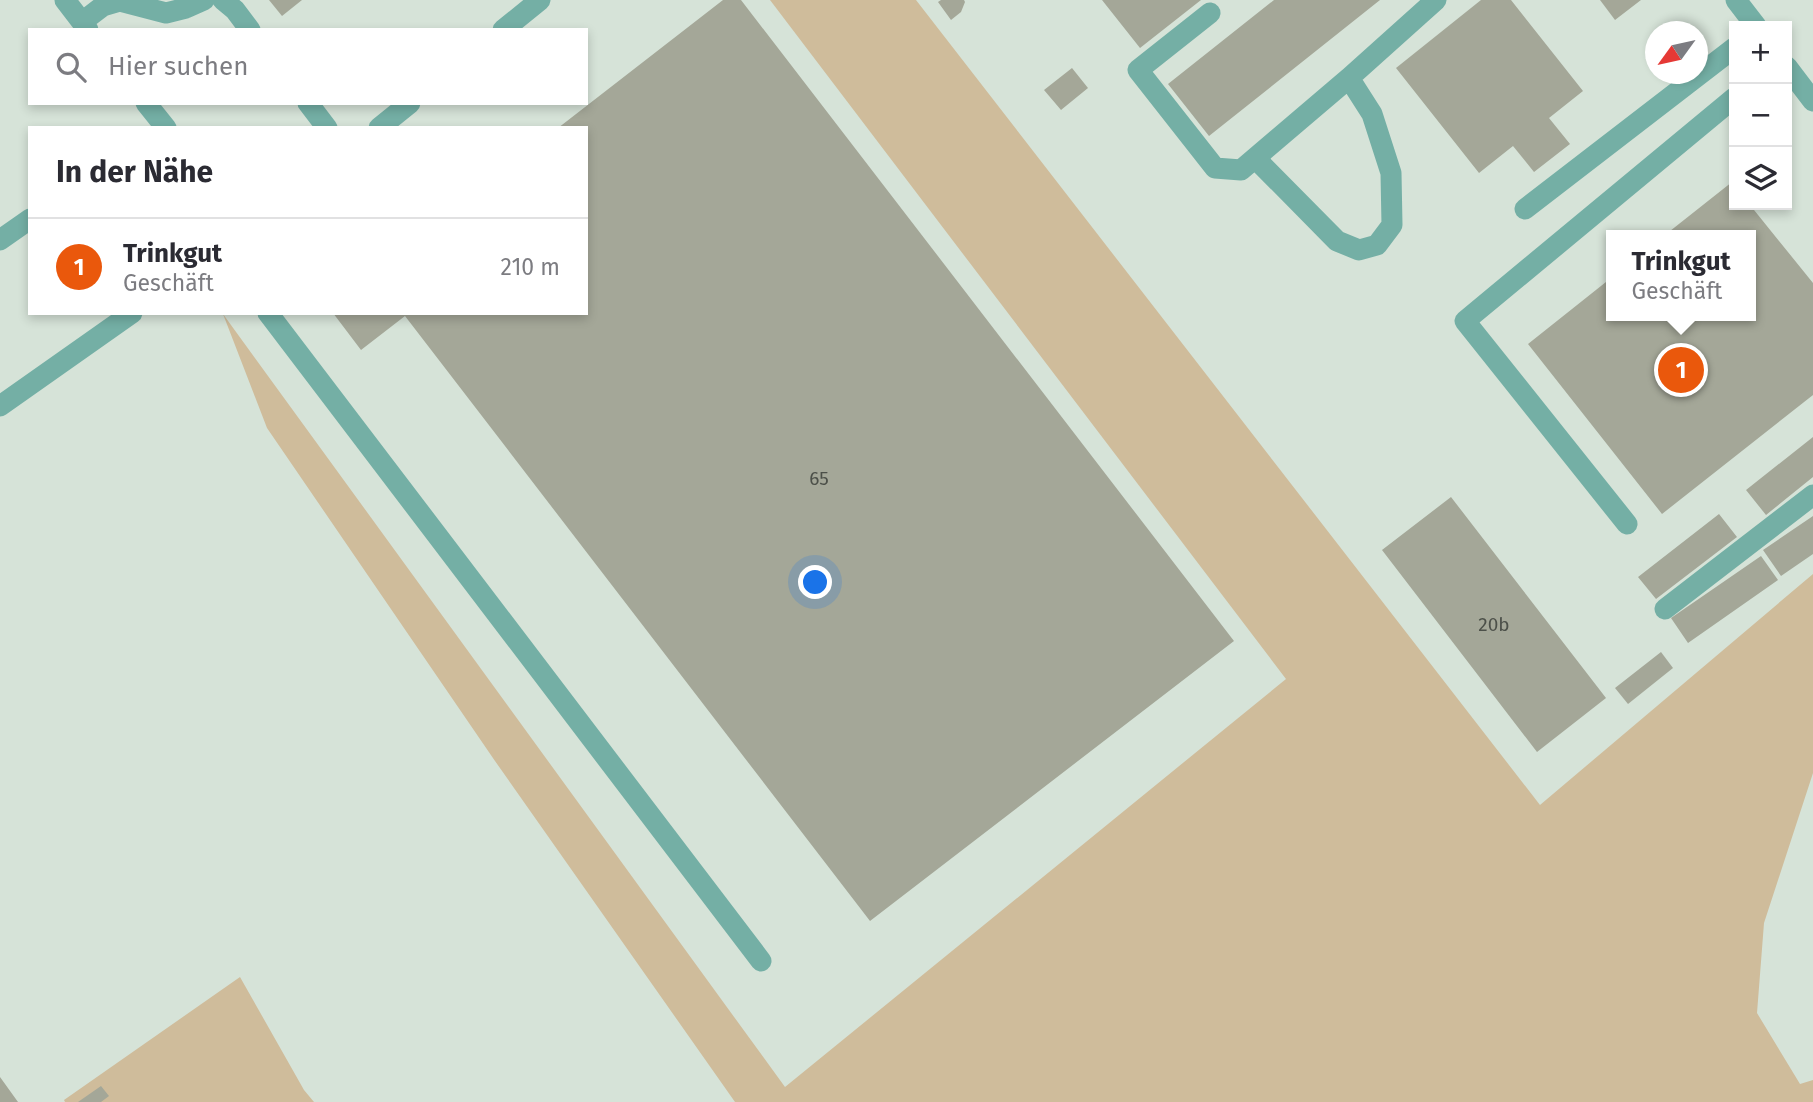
<!DOCTYPE html>
<html lang="de">
<meta charset="utf-8">
<style>
body{margin:0;font-family:"Fira Sans",sans-serif;background:#f7f7f7;color:#2b2b33}
.controls{position:absolute;right:21px;top:21px;display:grid;overflow:hidden;border-radius:0px;box-shadow:0 4px 10px #0003}
.controls button{width:63px;height:63px;display:grid;place-items:center;padding:0;border:0;border-bottom:2px solid #e1e1e2;background:#fff;color:#2b2b33;font:35px sans-serif}
.compass{position:absolute;left:1645px;top:21px;width:63px;height:63px;border-radius:50%;background:#fff;box-shadow:0 4px 10px #0003;rotate:237deg}
.you{position:absolute;left:816px;top:583px;width:24px;height:24px;margin:-18px;border:5px solid #fff;border-radius:50%;background:#1a73e8;box-shadow:0 0 0 10px #1a73e833}
.badge{display:grid;place-items:center;width:46px;height:46px;border-radius:50%;background:#ea580c;color:#fff;font-size:23px;font-weight:700}
.pin{position:absolute;translate:-50% -50%;border:4px solid #fff;box-shadow:0 2px 7px #0006}
.popup{position:absolute;left:1606px;top:230px;width:150px;height:91px;box-sizing:border-box;display:grid;place-content:center;border-radius:0px;background:#fff;filter:drop-shadow(0 2px 5px #0005);font-size:23px;white-space:nowrap;color:#7c7c81}
.popup b{font-size:26px;color:#2b2b33}
.popup::after{content:'';position:absolute;left:50%;top:100%;margin-left:-14px;border:14px solid transparent;border-top-color:#fff}
.list{margin:0;padding:0;list-style:none}
h2{display:flex;justify-content:space-between;align-items:center;height:91px;margin:0;padding:0 28px;font-size:30px}
h2 small{font-size:23px;font-weight:400;color:#7c7c81}
.list li{display:grid;grid-template-columns:46px 1fr auto;gap:21px;align-items:center;box-sizing:border-box;height:98px;padding:0 28px;border-top:2px solid #e1e1e2}
.list b{display:block;font-size:26px;white-space:nowrap}
.list p{margin:0;font-size:23px;white-space:nowrap;color:#7c7c81}
.list em{font-size:23px;font-style:normal;color:#7c7c81}
.icon{flex:none;width:38px;height:38px;fill:none;stroke:currentColor;stroke-width:2;stroke-linecap:round;stroke-linejoin:round}
.map{position:relative;flex:none;width:1813px;height:1102px;overflow:hidden}
.search{position:absolute;background:#fff;box-shadow:0 4px 10px #0003;left:28px;top:28px;width:560px;height:77px;display:flex;align-items:center;gap:18px;box-sizing:border-box;padding:0 24px;border-radius:0px;color:#7c7c81;font-size:26px}
.panel{position:absolute;background:#fff;box-shadow:0 4px 10px #0003;left:28px;top:126px;width:560px;height:189px;border-radius:0px}
.map>svg:first-child{display:block}
.green{fill:#cfbc9b}
.building{fill:#a4a798}
.lines{fill:none;stroke-linecap:round;stroke-linejoin:round}
.minor{stroke:#74afa5;stroke-width:21}
.labels{text-anchor:middle;stroke-width:5;stroke-linejoin:round;paint-order:stroke}
.number-label{font-size:19px;fill:#4c5049}
</style>
<div class="map">
<svg width="1813" height="1102" viewBox="0 0 1813 1102">
<rect width="100%" height="100%" fill="#d6e3d8"/>
<!-- green -->
<path class="green" d="M770 0H916L1540 805 1813 574V773L1764 923 1757 1013 1800 1084 1813 1080V1102H735L495 761 267 428 223 314 785 1087 1286 679Z
M240 977 304 1090 314 1102H65L64 1100Z"/>
<!-- building -->
<path class="building" d="M269 0H302L282 16Z
M723 0H741L1234 641 870 921 405 316 361 350 333 313H586V128H558Z
M941 0H964L965 2 961 12 951 20 938 2Z
M1102 0H1201L1140 48Z
M1274 0H1380L1209 136 1168 84Z
M1481 0H1511L1583 91 1549 118 1570 144 1534 172 1513 146 1479 173 1396 68Z
M1600 0H1641L1615 20Z
M1072 68 1088 88 1061 110 1044 90Z
M1732 182 1734 184V205H1750L1813 283V395L1662 514 1528 344 1611 278V316H1751V235H1665Z
M1813 437V477L1766 515 1746 490Z
M1451 497 1606 698 1537 752 1382 550Z
M1719 514 1737 537 1656 599 1638 577Z
M1813 516V554L1781 576 1763 550Z
M1761 556 1778 580 1688 643 1671 618Z
M1661 652 1673 668 1628 704 1615 688Z
M0 1077 18 1102H0Z
M101 1086 109 1096 101 1102H78Z"/>
<g class="lines">
<!-- minor -->
<path class="minor" d="M65 0 88 30
M223 0 235 10 250 30
M1736 0 1756 26
M1210 13 1138 70 1215 168 1241 170 1349 78 1436 0
M82 22 103 6 120 1 166 13 186 8 204 0
M503 30 540 0
M1787 67 1813 101
M146 103 166 128
M308 103 327 128
M379 128 410 103
M1255 158 1337 241 1359 250 1377 245 1392 225 1391 173 1372 114 1349 78
M1525 209 1734 48
M0 240 30 219
M268 313 761 961
M0 406 132 313
M1627 524 1465 321 1734 98
M1665 609 1813 495"/>
</g>
<g class="labels">
<!-- number labels -->
<g class="number-label">
<text x="819" y="485">65</text>
<text x="1494" y="631">20b</text>
</g>
</g>
</svg>
<div class="controls">
<button>+</button>
<button>−</button>
<button><svg class="icon" aria-label="layers" viewBox="0 0 24 24"><path d="M12 4l9 5-9 5-9-5zM3 14l9 5 9-5"/></svg></button>
</div>
<svg class="compass" viewBox="-18 -18 36 36"><path d="M0-13l5 13h-10z" fill="#e53935"/><path d="M0 13l5-13h-10z" fill="#7c7c81"/></svg>
<div class="you"></div>
<div class="pin badge" style="left:1681px;top:370px">1</div>
<div class="popup"><b>Trinkgut</b>Geschäft</div>
<div class="search"><svg class="icon" aria-label="search" viewBox="0 0 24 24"><circle cx="10" cy="10" r="6"/><path d="M15 15l6 6"/></svg>Hier suchen</div>
<section class="panel">
<h2>In der Nähe<small></small></h2>
<ul class="list">
<li><span class="badge">1</span><div><b>Trinkgut</b><p>Geschäft</p></div><em>210 m</em></li>
</ul>
</section>
</div>
